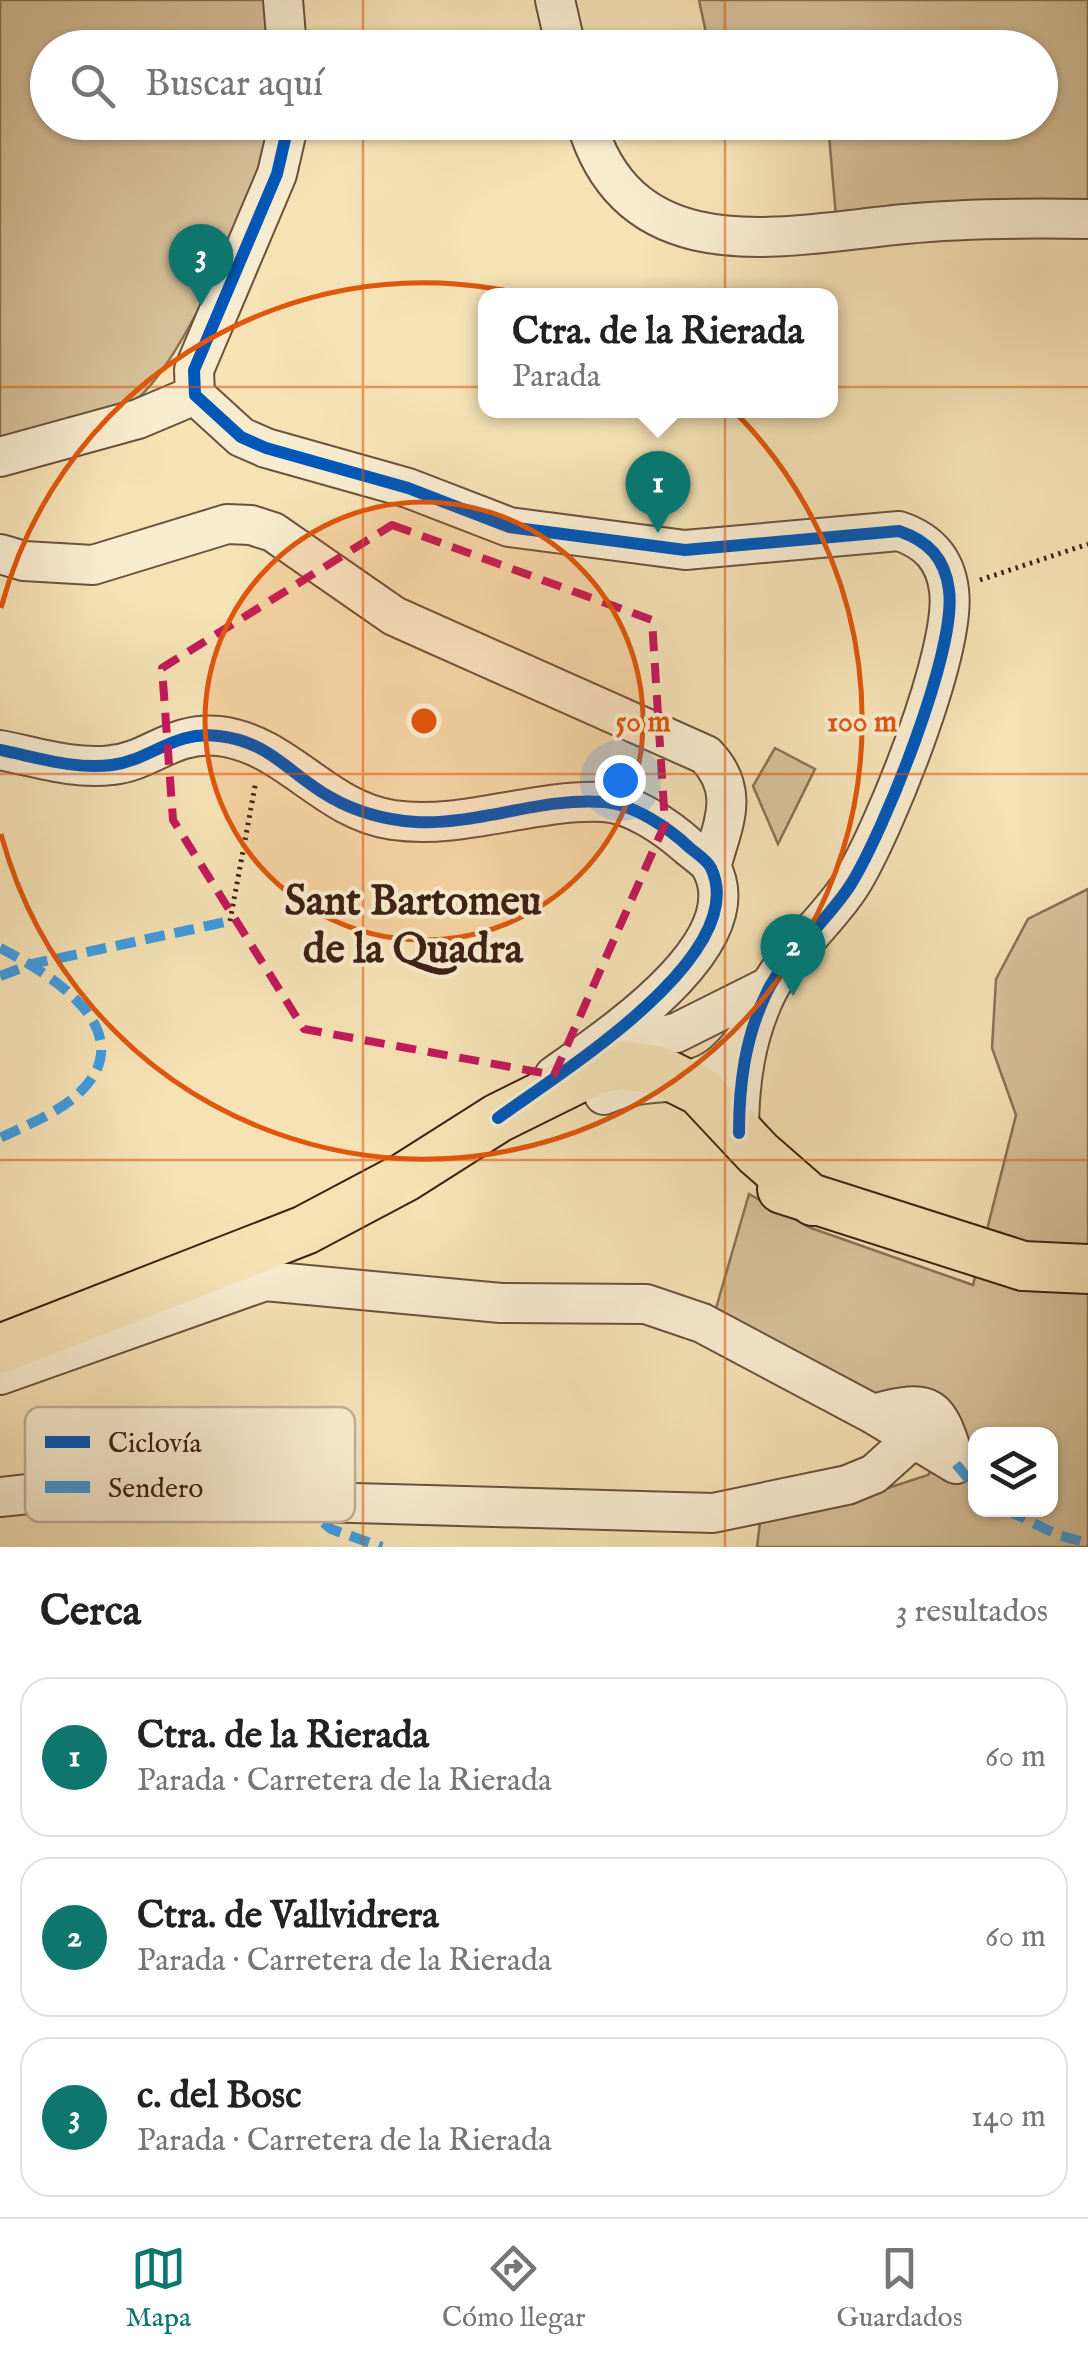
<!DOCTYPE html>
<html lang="es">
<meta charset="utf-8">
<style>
body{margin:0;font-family:"IM FELL English",serif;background:#f2f2f2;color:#222}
.controls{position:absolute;right:30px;bottom:30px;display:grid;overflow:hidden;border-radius:20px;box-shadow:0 2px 8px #0004}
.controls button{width:90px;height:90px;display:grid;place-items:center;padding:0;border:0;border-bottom:2px solid #e0e0e0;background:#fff;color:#222;font:50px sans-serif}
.you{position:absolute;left:620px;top:780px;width:35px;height:35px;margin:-25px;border:8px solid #fff;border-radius:50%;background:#1a73e8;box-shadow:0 0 0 15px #1a73e833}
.badge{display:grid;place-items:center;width:65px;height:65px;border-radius:50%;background:#0f766e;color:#fff;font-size:32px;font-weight:700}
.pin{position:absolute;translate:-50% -82px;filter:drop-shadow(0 2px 5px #0008)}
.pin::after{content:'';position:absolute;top:52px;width:35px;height:30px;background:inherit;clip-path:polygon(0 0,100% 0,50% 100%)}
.popup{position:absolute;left:478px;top:288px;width:360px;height:130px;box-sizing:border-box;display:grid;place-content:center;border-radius:20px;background:#fff;filter:drop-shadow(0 2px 8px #0005);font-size:32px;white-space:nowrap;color:#767676}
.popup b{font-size:38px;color:#222}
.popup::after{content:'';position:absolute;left:50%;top:100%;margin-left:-20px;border:20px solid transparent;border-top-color:#fff}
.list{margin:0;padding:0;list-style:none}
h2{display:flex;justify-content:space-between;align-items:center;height:130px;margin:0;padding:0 40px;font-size:42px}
h2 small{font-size:32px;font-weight:400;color:#767676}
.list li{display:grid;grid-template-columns:65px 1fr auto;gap:30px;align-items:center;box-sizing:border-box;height:160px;margin:0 20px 20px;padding:0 20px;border:2px solid #e0e0e0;border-radius:30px}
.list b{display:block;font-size:38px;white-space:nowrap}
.list p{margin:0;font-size:32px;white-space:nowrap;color:#767676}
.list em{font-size:32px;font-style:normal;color:#767676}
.icon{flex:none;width:55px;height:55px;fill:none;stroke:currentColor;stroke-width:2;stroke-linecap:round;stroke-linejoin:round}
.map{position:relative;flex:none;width:1088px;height:1547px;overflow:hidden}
.search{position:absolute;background:#fff;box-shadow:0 2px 8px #0004;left:30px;right:30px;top:30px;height:110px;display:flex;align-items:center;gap:25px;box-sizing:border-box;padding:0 35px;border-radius:55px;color:#767676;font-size:38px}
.sheet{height:670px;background:#fff}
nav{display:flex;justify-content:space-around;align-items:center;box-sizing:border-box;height:140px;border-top:2px solid #e0e0e0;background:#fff;font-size:28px;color:#767676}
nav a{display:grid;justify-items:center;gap:5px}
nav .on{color:#0f766e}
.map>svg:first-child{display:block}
.green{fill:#d6c19a;stroke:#8a7158;stroke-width:2.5;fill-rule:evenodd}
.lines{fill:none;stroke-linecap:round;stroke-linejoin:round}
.minor-casing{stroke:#6b513e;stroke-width:42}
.major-casing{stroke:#3d2116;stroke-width:52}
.path{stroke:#3d2116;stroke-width:5;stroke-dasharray:2.5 5;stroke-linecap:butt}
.minor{stroke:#f8eccf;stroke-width:38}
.major{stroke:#f5e2b5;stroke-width:48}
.quiet{stroke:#3f9bdf;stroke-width:10;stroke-dasharray:20 10;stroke-linecap:butt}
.cycleway-casing{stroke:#f8eccf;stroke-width:19}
.cycleway{stroke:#0057b8;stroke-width:12}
.marked{fill:none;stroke:#c2185b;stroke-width:8;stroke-dasharray:20 12;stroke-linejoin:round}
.grid{fill:none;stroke:#df560c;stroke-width:2.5;stroke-opacity:0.55}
.ring{fill:none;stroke:#df560c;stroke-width:5}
.labels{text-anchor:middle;stroke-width:8;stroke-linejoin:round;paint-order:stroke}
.neighbourhood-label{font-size:42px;font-weight:bold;fill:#3d2116;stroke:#f8eccf}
.key{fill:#f8eccf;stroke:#c0af98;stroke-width:2.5}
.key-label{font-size:28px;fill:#3d2116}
.centre{fill:#df560c;stroke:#f8eccf;stroke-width:5}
.ring-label{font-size:30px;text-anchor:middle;font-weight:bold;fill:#df560c;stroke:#f8eccf;stroke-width:8;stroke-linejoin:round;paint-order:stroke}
</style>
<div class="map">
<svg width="1088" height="1547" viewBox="0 0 1088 1547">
<rect width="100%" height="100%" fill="#f5e2b5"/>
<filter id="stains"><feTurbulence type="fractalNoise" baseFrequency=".002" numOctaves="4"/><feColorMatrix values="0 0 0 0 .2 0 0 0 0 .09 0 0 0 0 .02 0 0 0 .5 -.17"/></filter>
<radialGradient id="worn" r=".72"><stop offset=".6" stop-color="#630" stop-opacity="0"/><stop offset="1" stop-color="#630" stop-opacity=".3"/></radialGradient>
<!-- green -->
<path class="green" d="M0 0H264L269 47 48 48V122L270 123C259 187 184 366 131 404 111 419 28 441 0 450Z
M699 0H1088V202L836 217 828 123 1040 122V48L709 47Z
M775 748 815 769 778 844 753 786Z
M1088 889V1547H757L760 1522 836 1505 928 1475 960 1431 875 1405 712 1322 749 1194 811 1228 973 1285 1016 1115 992 1048 996 979 1028 919ZM976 1434H1050V1510H976Z"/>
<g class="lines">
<defs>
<path id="minor" d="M283 0 287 48
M555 0 566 48
M289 122 277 174 194 370 195 395 241 437 266 448 408 488 509 527 685 550 899 531C928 541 945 558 949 590 957 650 884 831 851 884 828 921 785 955 767 992 745 1037 739 1084 739 1133
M586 122C631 275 786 235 905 224 966 218 1027 218 1088 219
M0 457 138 419 195 395
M0 554 24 561 93 565 227 524 251 525 273 532 394 616 706 755C741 792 723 823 711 867
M0 750C36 757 75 770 112 765 151 761 173 731 219 736 287 744 324 810 393 820 462 830 533 799 603 802 632 803 668 828 689 847 695 852 707 860 711 867 753 944 604 1040 554 1076
M591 1050 676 1033 770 986
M604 1095C667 1067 700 1106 750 1032
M0 1375 265 1281 501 1303 646 1304 702 1323 873 1414 956 1464
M873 1414C936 1397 937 1406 956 1464
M0 1497 28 1494 713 1513 847 1485 874 1474 914 1438"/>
<path id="major" d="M782 1189 1023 1266 1088 1269
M0 1349 305 1230 405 1177 498 1118 597 1069 622 1065 658 1070 700 1091 758 1153 813 1201"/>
</defs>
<!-- minor casing -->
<use href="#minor" class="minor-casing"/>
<!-- major casing -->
<use href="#major" class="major-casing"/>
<!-- path -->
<path class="path" d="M980 580 1088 544
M230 921 256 781"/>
<!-- minor -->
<use href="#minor" class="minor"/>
<!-- major -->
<use href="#major" class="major"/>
<!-- quiet -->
<path class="quiet" d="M0 948C51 974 147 1033 76 1096 55 1114 25 1126 0 1138
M0 976 32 964 230 921
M956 1464 976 1488
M301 1503 331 1529 382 1547
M1007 1510 1058 1535 1088 1543"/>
<defs>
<path id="cycleway" d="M289 122 277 174 194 370 195 395 241 437 266 448 408 488 509 527 685 550 899 531C928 541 945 558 949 590 957 650 884 831 851 884 828 921 785 955 767 992 745 1037 739 1084 739 1133
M0 750C36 757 75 770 112 765 152 760 173 730 219 736 271 742 289 774 330 797 356 812 386 820 416 822 479 825 541 797 604 802 633 804 669 828 690 848 696 853 708 861 711 868 753 956 556 1075 498 1118"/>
</defs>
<!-- cycleway casing -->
<use href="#cycleway" class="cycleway-casing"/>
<!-- cycleway -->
<use href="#cycleway" class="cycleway"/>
</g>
<!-- marked area -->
<path class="marked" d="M392 525 652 620 665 824 554 1075 304 1029 173 820 162 668Z"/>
<!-- grid -->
<path class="grid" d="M363 0V48M725 0V48M363 122V1547M725 122V1547M0 387H1088M0 774H1088M0 1160H1088"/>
<!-- distance rings -->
<circle cx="424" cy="721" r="219" fill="#df560c" fill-opacity=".12"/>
<g class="ring">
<circle cx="424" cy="721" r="219"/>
<path d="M1 608A438 438 0 1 1 1 834"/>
</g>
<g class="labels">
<!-- neighbourhood labels -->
<g class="neighbourhood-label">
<text x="413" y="914">Sant Bartomeu<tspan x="413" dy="48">de la Quadra</tspan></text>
</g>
</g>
<!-- legend -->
<rect x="25" y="1407" width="330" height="115" rx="15" class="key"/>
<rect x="45" y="1436" width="45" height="12" fill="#0057b8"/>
<rect x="45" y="1481" width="45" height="12" fill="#3f9bdf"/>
<g class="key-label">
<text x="108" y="1452">Ciclovía</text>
<text x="108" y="1497">Sendero</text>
</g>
<circle cx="424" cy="721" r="15" class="centre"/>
<g class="ring-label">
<text x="643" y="731">50 m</text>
<text x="862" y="731">100 m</text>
</g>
<rect width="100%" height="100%" filter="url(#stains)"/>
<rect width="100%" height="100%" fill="url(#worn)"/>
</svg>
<div class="controls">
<button><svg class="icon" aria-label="layers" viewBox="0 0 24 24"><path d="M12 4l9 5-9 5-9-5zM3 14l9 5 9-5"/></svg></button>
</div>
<div class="you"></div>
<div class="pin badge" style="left:658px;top:533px">1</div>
<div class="popup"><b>Ctra. de la Rierada</b>Parada</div>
<div class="pin badge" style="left:793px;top:996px">2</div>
<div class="pin badge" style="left:201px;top:306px">3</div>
<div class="search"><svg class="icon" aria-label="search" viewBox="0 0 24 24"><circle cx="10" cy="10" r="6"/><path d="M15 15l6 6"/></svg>Buscar aquí</div>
</div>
<section class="sheet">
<h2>Cerca<small>3 resultados</small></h2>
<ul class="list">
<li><span class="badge">1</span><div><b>Ctra. de la Rierada</b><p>Parada · Carretera de la Rierada</p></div><em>60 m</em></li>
<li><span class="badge">2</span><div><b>Ctra. de Vallvidrera</b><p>Parada · Carretera de la Rierada</p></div><em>60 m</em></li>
<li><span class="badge">3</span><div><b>c. del Bosc</b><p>Parada · Carretera de la Rierada</p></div><em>140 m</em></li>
</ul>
</section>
<nav>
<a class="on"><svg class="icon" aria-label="map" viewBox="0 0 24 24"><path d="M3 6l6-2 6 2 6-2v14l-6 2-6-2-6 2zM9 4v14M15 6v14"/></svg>Mapa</a>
<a><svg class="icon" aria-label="directions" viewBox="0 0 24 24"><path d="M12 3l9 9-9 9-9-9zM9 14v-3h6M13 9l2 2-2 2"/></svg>Cómo llegar</a>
<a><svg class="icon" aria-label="saved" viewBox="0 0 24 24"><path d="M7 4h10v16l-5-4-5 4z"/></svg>Guardados</a>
</nav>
